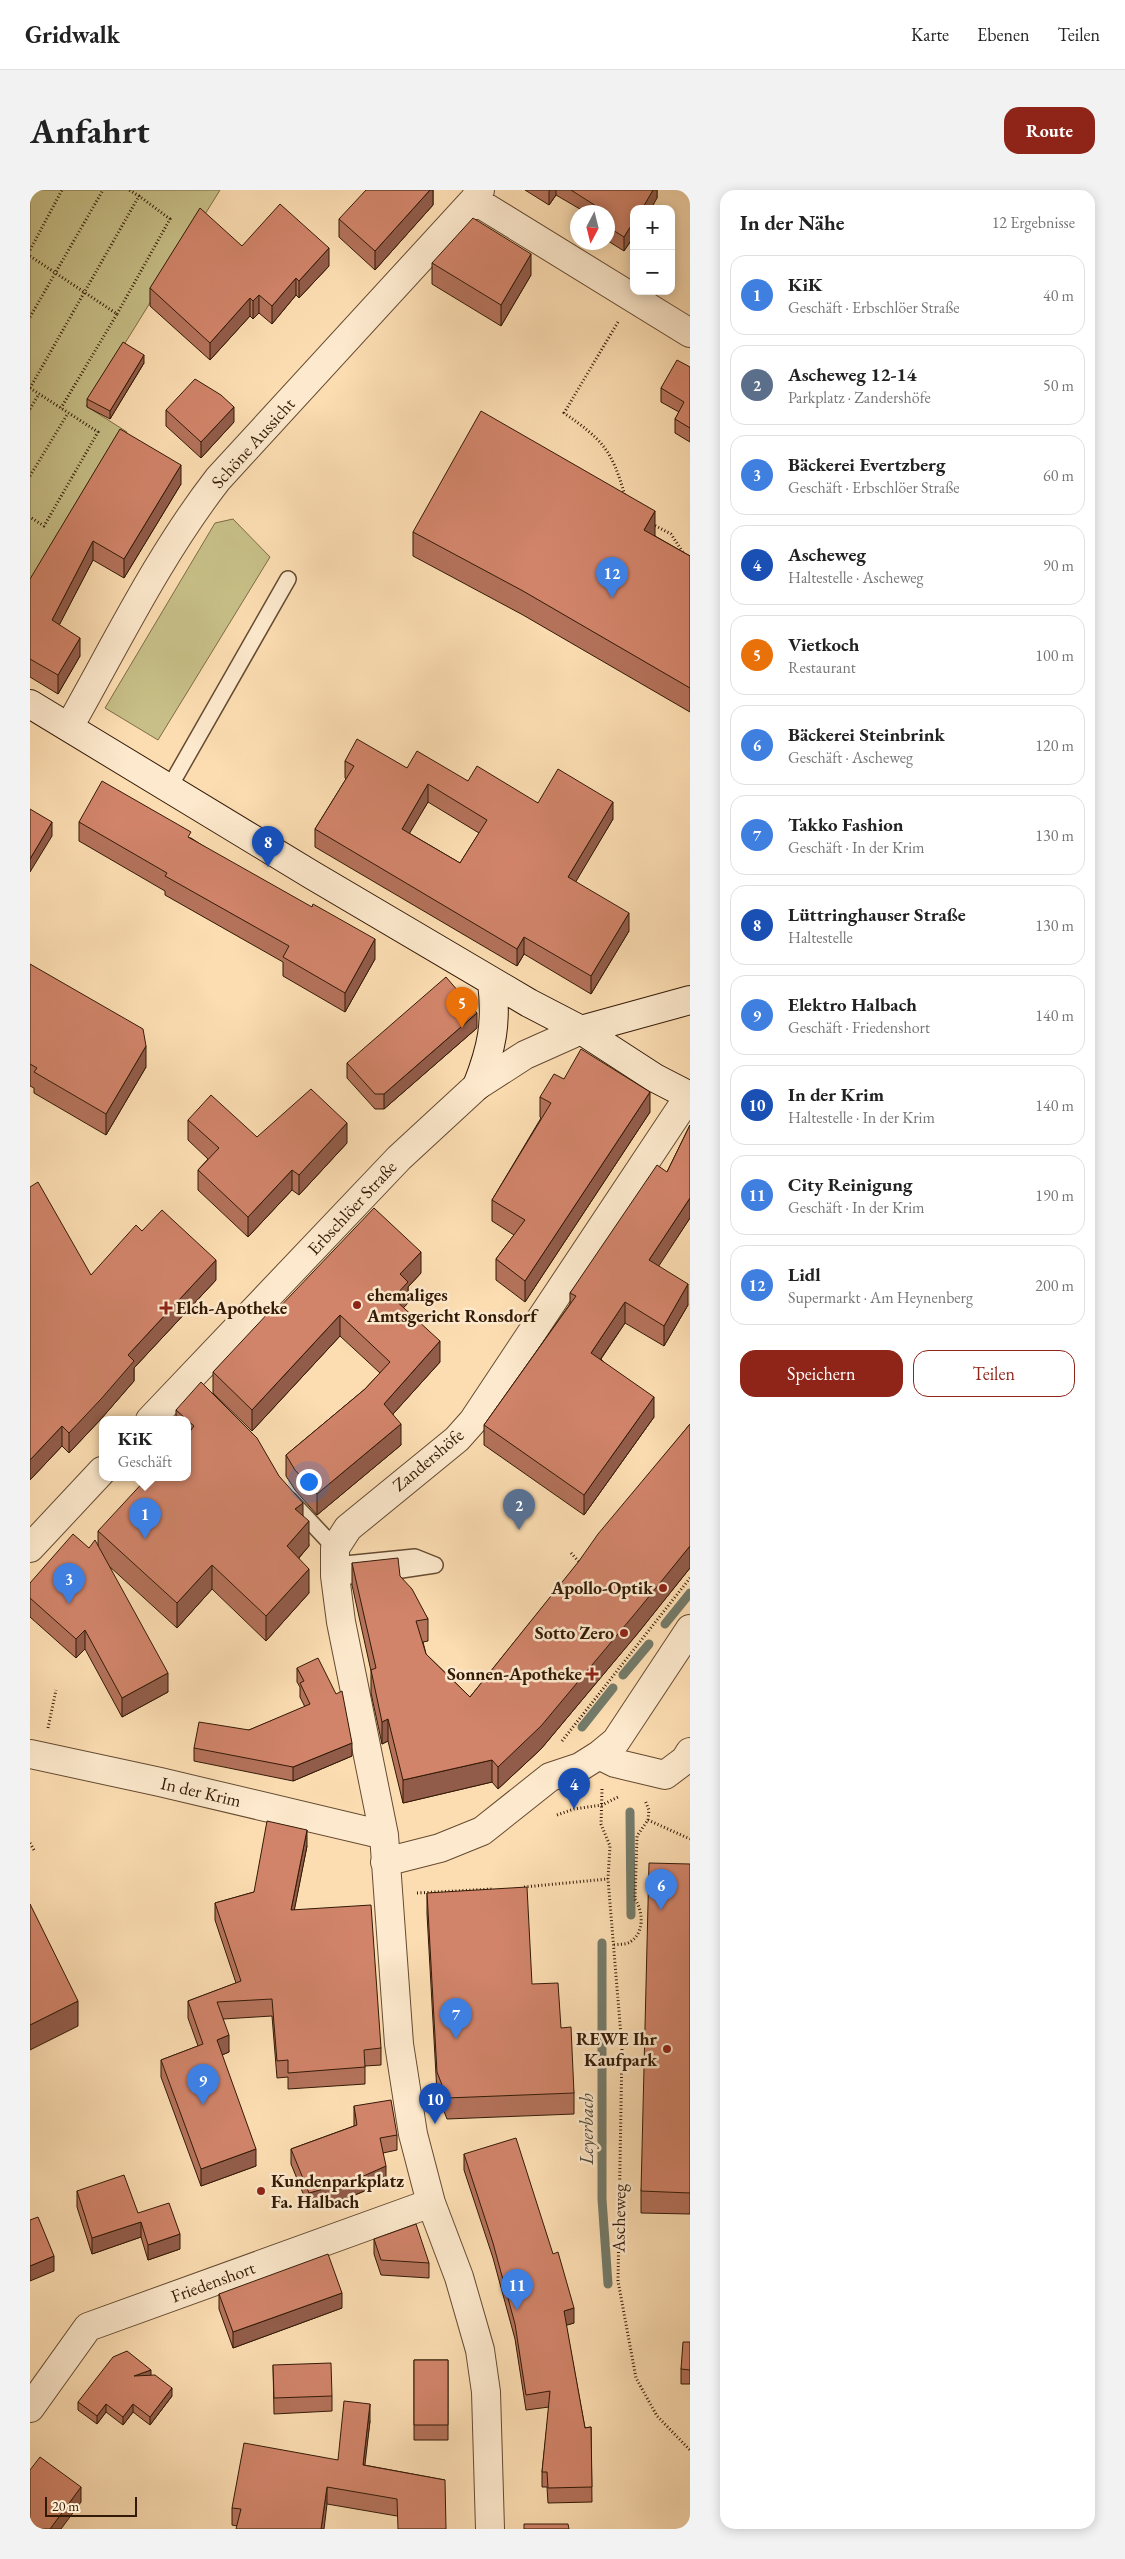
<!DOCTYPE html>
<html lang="de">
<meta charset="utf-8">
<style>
body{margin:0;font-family:"EB Garamond",serif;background:#f2f2f2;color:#222}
.controls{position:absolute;right:15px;top:15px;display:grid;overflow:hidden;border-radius:10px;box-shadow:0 2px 12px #0003}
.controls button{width:45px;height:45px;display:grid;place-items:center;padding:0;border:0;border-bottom:1px solid #e0e0e0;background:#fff;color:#222;font:25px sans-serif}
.compass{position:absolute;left:540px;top:15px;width:45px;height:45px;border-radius:50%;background:#fff;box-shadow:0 2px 12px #0003;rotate:187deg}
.scale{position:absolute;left:15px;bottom:12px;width:92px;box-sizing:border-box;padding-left:5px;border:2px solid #331a06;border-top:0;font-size:14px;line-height:18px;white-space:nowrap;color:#331a06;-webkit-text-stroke:4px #fde9cd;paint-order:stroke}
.you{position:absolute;left:278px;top:1291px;width:18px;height:18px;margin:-12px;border:4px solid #fff;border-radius:50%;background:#1a73e8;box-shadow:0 0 0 8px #1a73e833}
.badge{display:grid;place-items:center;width:32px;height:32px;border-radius:50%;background:#8f2418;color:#fff;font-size:16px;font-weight:700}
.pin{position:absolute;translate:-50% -41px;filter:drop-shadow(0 1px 2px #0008)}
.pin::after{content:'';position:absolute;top:26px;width:18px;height:15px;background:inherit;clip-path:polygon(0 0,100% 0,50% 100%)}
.popup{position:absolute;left:69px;top:1226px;width:92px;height:65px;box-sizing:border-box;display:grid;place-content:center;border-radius:10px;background:#fff;filter:drop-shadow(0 1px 4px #0005);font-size:16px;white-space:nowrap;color:#767676}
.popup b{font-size:19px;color:#222}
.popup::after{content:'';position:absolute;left:50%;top:100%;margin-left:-10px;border:10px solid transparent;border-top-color:#fff}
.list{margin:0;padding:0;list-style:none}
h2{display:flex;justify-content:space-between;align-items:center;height:65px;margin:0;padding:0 20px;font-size:21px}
h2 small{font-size:16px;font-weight:400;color:#767676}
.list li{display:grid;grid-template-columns:32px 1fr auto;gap:15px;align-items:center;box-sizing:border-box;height:80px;margin:0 10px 10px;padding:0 10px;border:1px solid #e0e0e0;border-radius:15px}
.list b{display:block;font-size:19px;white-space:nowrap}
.list p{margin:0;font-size:16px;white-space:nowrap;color:#767676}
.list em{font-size:16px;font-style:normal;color:#767676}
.actions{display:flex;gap:10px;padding:15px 20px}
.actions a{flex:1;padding:11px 0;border:1px solid #8f2418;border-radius:15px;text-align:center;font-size:18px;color:#8f2418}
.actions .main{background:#8f2418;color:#fff}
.map{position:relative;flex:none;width:660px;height:2339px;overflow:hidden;border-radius:15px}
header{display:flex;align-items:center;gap:30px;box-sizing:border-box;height:70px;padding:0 25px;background:#fff;border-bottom:1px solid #e0e0e0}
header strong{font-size:24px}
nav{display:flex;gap:28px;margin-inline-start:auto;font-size:18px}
.intro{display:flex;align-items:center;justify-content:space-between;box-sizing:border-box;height:120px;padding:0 30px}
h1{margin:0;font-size:35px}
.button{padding:12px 22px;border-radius:15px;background:#8f2418;color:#fff;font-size:18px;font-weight:700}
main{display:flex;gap:30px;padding:0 30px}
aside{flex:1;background:#fff;border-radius:15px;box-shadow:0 2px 12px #0003}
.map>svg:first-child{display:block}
.green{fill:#c7bf87;stroke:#7d6c46}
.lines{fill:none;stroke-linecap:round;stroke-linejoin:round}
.stream{stroke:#747b6a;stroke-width:9}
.service-casing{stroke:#654b31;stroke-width:18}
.minor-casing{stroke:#654b31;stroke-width:30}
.tertiary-casing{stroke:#654b31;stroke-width:30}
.secondary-casing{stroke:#331a06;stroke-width:30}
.path{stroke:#331a06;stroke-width:3;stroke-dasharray:1 2.5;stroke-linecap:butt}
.service{stroke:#fde9cd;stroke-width:15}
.minor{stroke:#fde9cd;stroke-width:28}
.tertiary{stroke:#fde9cd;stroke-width:28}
.secondary{stroke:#fde9cd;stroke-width:28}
.wall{fill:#b4725b;stroke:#331a06;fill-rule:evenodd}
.shaded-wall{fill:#925c4a;stroke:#331a06}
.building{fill:#d1846a;stroke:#331a06;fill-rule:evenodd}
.poi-dot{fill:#8f2418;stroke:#fde9cd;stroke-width:2}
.labels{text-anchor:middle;stroke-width:5;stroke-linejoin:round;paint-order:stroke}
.street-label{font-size:18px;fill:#331a06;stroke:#fde9cd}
.poi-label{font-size:18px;font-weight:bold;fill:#331a06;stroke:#fde9cd;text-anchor:end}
.water-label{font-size:19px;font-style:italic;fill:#534b38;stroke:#fde9cd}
</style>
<header>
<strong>Gridwalk</strong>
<nav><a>Karte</a><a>Ebenen</a><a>Teilen</a></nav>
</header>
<div class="intro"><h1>Anfahrt</h1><a class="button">Route</a></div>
<main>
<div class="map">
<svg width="660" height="2339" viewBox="0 0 660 2339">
<rect width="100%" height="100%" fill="#fcddb2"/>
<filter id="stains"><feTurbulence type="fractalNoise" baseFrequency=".004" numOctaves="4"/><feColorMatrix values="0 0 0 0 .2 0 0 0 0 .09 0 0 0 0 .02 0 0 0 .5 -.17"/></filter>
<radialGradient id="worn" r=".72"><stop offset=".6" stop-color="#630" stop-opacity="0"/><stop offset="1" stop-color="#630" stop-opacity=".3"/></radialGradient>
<!-- green -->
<path class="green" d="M0 0H190L56 216 97 242 0 409Z
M203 329 240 367 128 550 75 518 185 333Z"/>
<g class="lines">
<!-- stream -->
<path class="stream" d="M635 1434 660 1403
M593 1485 619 1454
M552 1537 583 1498
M600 1622 601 1725
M572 1753V2009L578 2094"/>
<defs>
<path id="service" d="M139 598 258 389
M260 1310 305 1358
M305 1375 385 1367 405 1375
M305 1386H331L405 1375"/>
<path id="minor" d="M444 10 660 143
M39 537C86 454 129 365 188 289L444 10 450 0
M0 1564 130 1592 354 1645
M569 1565 585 1573 635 1585 655 1570 660 1562
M355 1672 410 1658 452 1641 520 1587 550 1577 569 1565 586 1551 660 1439
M0 2218 58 2137 401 2013
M460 2339 456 2202 450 2160 429 2087 401 2013 383 1944 369 1854 354 1645 311 1432 305 1386V1358L318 1338 427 1249 443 1231 659 906"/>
<path id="tertiary" d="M120 1230 369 968 447 896 495 865 551 840
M0 1358 72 1281"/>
<path id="secondary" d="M0 514 282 685 499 813 551 840 625 888 660 906
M551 840 660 810
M447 896C462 858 467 833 462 792"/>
</defs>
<!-- service casing -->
<use href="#service" class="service-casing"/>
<!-- minor casing -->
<use href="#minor" class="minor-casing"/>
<!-- tertiary casing -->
<use href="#tertiary" class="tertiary-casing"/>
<!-- secondary casing -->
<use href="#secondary" class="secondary-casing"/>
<!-- path -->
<path class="path" d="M0 60 32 0
M0 66 87 124 31 218
M87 124 140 29 109 6
M0 127 73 0
M588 132 534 223C573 250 582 260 595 306
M0 198 109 6 99 0
M0 198 68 242 14 336 0 327
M0 219 9 204
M0 286 38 223
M622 334 641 344 656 367 660 370
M541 1363 551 1374
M18 1538 26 1500
M532 1551 660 1388
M572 1599 571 1634 580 1656 578 1689 592 1858 588 2091 606 2188 627 2226 660 2260
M527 1625 544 1619 572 1615 590 1606
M618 1630 660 1649
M0 1653 4 1660
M494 1697 578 1689
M387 1703 463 1699
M584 1755C588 1754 596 1755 600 1752 615 1743 613 1721 605 1709L607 1646 618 1630 619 1620 615 1610"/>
<!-- service -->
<use href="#service" class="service"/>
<!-- minor -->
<use href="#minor" class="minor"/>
<!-- tertiary -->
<use href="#tertiary" class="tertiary"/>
<!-- secondary -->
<use href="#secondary" class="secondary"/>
</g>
<!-- wall -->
<path class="wall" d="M403 0V15L345 80 309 47V29Z
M495 0H627V8L604 19V46L594 61 578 51V22H555L526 5 519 15Z
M212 56 299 76 269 108 266 105 242 134 229 123 223 129 220 126 180 170 120 116V98Z
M402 73 501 85 471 136 402 94Z
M114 173 80 229 57 217V209Z
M660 177V252L645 243V229L649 222 631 212V198Z
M136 220 204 232 171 268 136 236Z
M151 294 94 388 63 370 29 435 50 466 28 504 0 487V389Z
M383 342 625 345V346L660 366V522L493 425 383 366Z
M315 571 377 578 438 591 508 613 583 629 545 692 599 741 561 804 494 764 487 776 285 657V639L316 589 315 588ZM398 612 449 643 430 673 379 643Z
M49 632 161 648 345 769 315 822 253 786V772L135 705V701L49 651Z
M0 774 116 877 76 945 4 903V898L0 896Z
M447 838 354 919H345L317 888V873Z
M534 889 620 922 495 1112 466 1090V1069L484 1045 462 1031V1010L511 928 510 927V907Z
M158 930 227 947 317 953 269 1005 262 1000 218 1047 168 1000V980L178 969 158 950Z
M660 935V1028L628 1076 658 1115 634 1156 595 1133 571 1169 624 1227 554 1325 454 1255V1235L540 1114V1103L637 982Z
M112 1041 186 1090 104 1178V1191L71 1229 39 1263 32 1256 0 1290 61 1085Z
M391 1083 378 1097V1113L373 1118 410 1172 363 1224 371 1255 287 1325 265 1300 256 1286V1265L335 1199 350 1183 310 1146 222 1241 183 1203V1182L244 1123Z
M146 1220 249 1286 273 1326 279 1356 269 1368 279 1403 236 1451 182 1399 147 1438 79 1376 138 1502 92 1527 55 1459 46 1468 0 1427V1393L59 1358 68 1356V1341L158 1288V1230H146Z
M660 1234V1378L608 1443 511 1559 468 1599 462 1592 373 1613 358 1551 352 1554 341 1503V1481L322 1395V1373L370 1386 398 1429V1451L393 1452 396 1464 440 1507Z
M267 1478 322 1566 263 1591 164 1571V1558L219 1540 275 1517 270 1507V1497L267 1492Z
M277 1656 264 1720 351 1858V1875L335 1876V1894L258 1899V1887L247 1888 242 1826 193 1829 199 1862 192 1865 226 1976 171 1996 131 1887V1870L168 1856 158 1828V1811L206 1793 185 1730V1713L224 1702Z
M660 1674V2024L611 2023V2001Z
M397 1703 502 1794 531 1838 544 1903V1924L417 1929 407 1903 397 1724Z
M324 1916 367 1945V1960L353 1963 356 1992 320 2007 279 2018 261 1974V1959L324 1936Z
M434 1964 544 2133 536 2135 555 2238 561 2237 562 2312 518 2313 517 2297H512V2282L519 2217 496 2220 485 2149 463 2068 434 1980Z
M47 2001 108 2023 150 2059 118 2070 111 2047 62 2064 47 2017Z
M344 2049 399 2073V2088L351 2085 344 2064Z
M189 2104 312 2118 203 2158 189 2119Z
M660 2152V2194H651V2179Z
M384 2170H418V2250H384Z
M243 2175 302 2206V2221L244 2224Z
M121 2185 142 2206 120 2235 103 2222 93 2235 76 2222 67 2234 48 2220V2212Z
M340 2231 334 2275 415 2290 367 2326 297 2314 207 2336 202 2335V2318L308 2270Z"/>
<!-- shaded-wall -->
<path class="shaded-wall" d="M400 0H403V15L345 80V61Z
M520 0H526V5L519 15V1Z
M623 0H627V8L621 19H612Z
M604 31V46L594 61V47Z
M299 58V76L269 108V91Z
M501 64V85L471 136V115Z
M266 88V105L242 134V116Z
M229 105V123L223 129V111Z
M220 108V126L180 170V153Z
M114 165V173L80 229V221Z
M204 217V232L171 268V252Z
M151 275V294L94 388V369Z
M625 321V345L614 364V340Z
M63 351V370L22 449V430Z
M50 448V466L28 504V485Z
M398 594V612L372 656V639Z
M583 612V629L538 705V687Z
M22 632V646L0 682V669Z
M599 723V741L561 804V786Z
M494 747V764L487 776V759Z
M345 749V769L315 822V803Z
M447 823V838L354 919V904Z
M116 856V877L76 945V924Z
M620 902V922L495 1112V1091Z
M317 933V953L269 1005V985Z
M262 980V1000L218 1047V1027Z
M660 1008V1028L619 1091V1070Z
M391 1062V1083L378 1097V1113L363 1129V1108L370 1084Z
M186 1070V1090L104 1178V1191L71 1229 39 1263V1243L98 1165Z
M658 1094V1115L634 1156V1136Z
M595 1112V1133L561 1183V1163Z
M310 1125V1146L222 1241V1220Z
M410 1151V1172L354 1234V1214Z
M624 1207V1227L554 1325V1305Z
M371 1234V1255L287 1325V1304Z
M32 1236V1256L0 1290V1270Z
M273 1313V1337L265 1319Z
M279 1331V1356L257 1381V1356Z
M660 1356V1378L608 1443 511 1559 468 1599V1577Z
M182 1375V1399L147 1438V1413Z
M279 1379V1403L236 1451V1426Z
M55 1440V1459L46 1468V1449Z
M138 1483V1502L92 1527V1508Z
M358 1529V1551L352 1554V1532Z
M322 1553V1566L263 1591V1577Z
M462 1570V1592L373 1613V1590Z
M277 1640V1656L261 1737V1720Z
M48 1811V1836L0 1860V1835Z
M199 1845V1862L187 1867V1850Z
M226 1959V1976L171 1996V1979Z
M356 1976V1992L320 2007 279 2018V2003Z
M111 2032V2047L62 2064V2048Z
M150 2044V2059L118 2070V2055Z
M24 2066V2081L0 2091V2076Z
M312 2103V2118L203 2158V2142Z
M544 2118V2133L534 2136V2121Z
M121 2180V2188L104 2186Z
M142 2198V2206L120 2235V2227Z
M76 2214V2222L67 2234V2226Z
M103 2214V2222L93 2235V2227Z
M340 2214V2231L333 2292V2275Z
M51 2297V2312L31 2339H20Z
M297 2297V2314L294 2339H291Z"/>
<!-- building -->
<path class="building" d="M336 0H400L345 61 309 29Z
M541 0H623L612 19H604V31L594 47 578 37V22H562L566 16Z
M250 14 299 58 269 91 266 88 242 116 229 105 223 111 220 108 180 153 120 98 170 18 212 56Z
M443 28 501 64 471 115 402 73Z
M93 152 114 165 80 221 57 209Z
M647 170 660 177V238L645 229 654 212 631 198Z
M165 189 191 205 204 217 171 252 136 220Z
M451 221 625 321 614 340 660 366V498L493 401 383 342Z
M90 239 151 275 94 369 63 351 22 430 50 448 28 485 0 469V389Z
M327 549 377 578 387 561 438 591 447 576 508 613 528 579 583 612 538 687 599 723 561 786 494 747 487 759 285 639 324 576 315 571ZM398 594 457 630 430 673 372 639Z
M72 591 161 642 158 647 282 717 283 714 345 749 315 803 253 767 259 756 135 686 137 683 49 632Z
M0 619 22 632 0 669Z
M0 774 113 839 116 856 76 924 4 882 7 878 0 874Z
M416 787 447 823 354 904H345L317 873Z
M551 859 620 902 495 1091 466 1069 495 1030 462 1010 521 913 510 907 524 884 534 889Z
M281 899 317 933 269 985 262 980 218 1027 168 980 189 958 158 930 181 905 227 947Z
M660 935V1008L619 1070 658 1094 634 1136 595 1112 561 1163 624 1207 554 1305 454 1235 546 1106 540 1103 627 975 637 982Z
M8 992 61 1085 106 1035 112 1041 132 1020 186 1070 98 1165 104 1171 71 1209 39 1243 32 1236 0 1270V997Z
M344 1018 391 1062 370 1084 378 1092 363 1108 410 1151 354 1214 371 1234 287 1304 265 1280 256 1265 335 1199 360 1172 310 1125 222 1220 183 1182 241 1120 244 1123Z
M171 1192 227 1248 249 1286 273 1313 265 1319 279 1331 257 1356 279 1379 236 1426 182 1375 147 1413 68 1341 117 1288H158V1244L164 1236 146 1220Z
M660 1234V1356L608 1420 511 1536 468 1577 462 1570 373 1590 358 1529 352 1532 341 1480 346 1478 322 1373 368 1368 370 1386 382 1399 398 1429 386 1431 396 1464 440 1507 549 1371 568 1344Z
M43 1344 59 1358 65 1350 138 1483 92 1508 55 1440 46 1449 0 1408V1393Z
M288 1468 306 1504 312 1501 322 1553 263 1577 164 1558 169 1532 219 1540 280 1514 270 1493 274 1491 267 1478Z
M237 1631 277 1640 261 1720 341 1715 351 1858 334 1860 335 1877 258 1883V1870L247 1871 242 1809 187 1812 199 1845 187 1850 226 1959 171 1979 131 1870 173 1854 158 1811 211 1791 185 1713 224 1702Z
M619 1673 660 1674V2003L611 2001Z
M497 1697 502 1794 528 1793 531 1838 541 1837 544 1903 417 1908 407 1882 397 1703Z
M0 1714 48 1811 0 1835Z
M361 1910 367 1945 350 1948 356 1976 320 1992 279 2003 261 1959 327 1935 324 1916Z
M486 1948 523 2064 528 2062 544 2118 534 2121 555 2238 561 2237 562 2297 518 2298 517 2282H512L520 2201 496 2205 485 2134 463 2053 434 1964Z
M94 1985 108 2023 139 2013 150 2044 118 2055 111 2032 62 2048 47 2001Z
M8 2027 24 2066 0 2076V2030Z
M386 2034 399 2073 351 2070 344 2049Z
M298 2064 312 2103 203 2142 189 2104Z
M653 2152H660V2180L651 2179Z
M97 2161 121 2180 104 2186 125 2185 142 2198 120 2227 103 2214 93 2227 76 2214 67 2226 48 2212 83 2167Z
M384 2170H418V2235H384Z
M301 2173 302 2206 244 2208 243 2175Z
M314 2211 340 2214 333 2275 415 2290 416 2339H368L367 2309 297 2297 291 2339H206L211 2319 202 2318 214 2253 308 2270Z
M10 2267 51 2297 20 2339H0V2280Z
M494 2334H538L539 2339H494Z"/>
<!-- markers -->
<g class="poi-dot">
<circle cx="327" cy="1115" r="5"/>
<path d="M133.5 1110.5h5v5h5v5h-5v5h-5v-5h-5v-5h5z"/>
<circle cx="633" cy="1398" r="5"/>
<circle cx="594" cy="1443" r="5"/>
<path d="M559.5 1476.5h5v5h5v5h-5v5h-5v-5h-5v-5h5z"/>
<circle cx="637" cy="1859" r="5"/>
<circle cx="231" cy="2001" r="5"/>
</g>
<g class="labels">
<!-- street labels -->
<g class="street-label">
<text transform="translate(223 253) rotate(-48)" y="6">Schöne Aussicht</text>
<text transform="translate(322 1018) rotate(-47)" y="6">Erbschlöer Straße</text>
<text transform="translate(398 1270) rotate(-40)" y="6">Zandershöfe</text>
<text transform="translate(171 1602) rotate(13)" y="6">In der Krim</text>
<text transform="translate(589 2028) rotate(-89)" y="6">Ascheweg</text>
<text transform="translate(183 2092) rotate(-20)" y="6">Friedenshort</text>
</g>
<!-- poi labels -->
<g class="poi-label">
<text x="337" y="1111" text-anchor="start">ehemaliges<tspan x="337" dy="21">Amtsgericht Ronsdorf</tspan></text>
<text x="146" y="1124" text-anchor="start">Elch-Apotheke</text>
<text x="623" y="1404">Apollo-Optik</text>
<text x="584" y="1449">Sotto Zero</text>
<text x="552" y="1490">Sonnen-Apotheke</text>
<text x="627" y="1855">REWE Ihr<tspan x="627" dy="21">Kaufpark</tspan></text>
<text x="241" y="1997" text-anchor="start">Kundenparkplatz<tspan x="241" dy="21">Fa. Halbach</tspan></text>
</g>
<!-- water labels -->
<g class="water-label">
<text transform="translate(556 1939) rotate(-90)" y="7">Leyerbach</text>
</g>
</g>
<rect width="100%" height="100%" filter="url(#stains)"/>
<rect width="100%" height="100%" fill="url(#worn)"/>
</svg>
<div class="controls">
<button>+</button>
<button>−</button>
</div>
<svg class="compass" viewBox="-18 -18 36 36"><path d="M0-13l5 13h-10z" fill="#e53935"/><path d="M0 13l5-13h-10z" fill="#767676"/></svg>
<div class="scale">20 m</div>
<div class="you"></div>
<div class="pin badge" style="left:115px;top:1349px;background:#3f7fe0">1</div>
<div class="popup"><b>KiK</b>Geschäft</div>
<div class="pin badge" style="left:489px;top:1340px;background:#5c6f8a">2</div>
<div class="pin badge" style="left:39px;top:1414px;background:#3f7fe0">3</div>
<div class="pin badge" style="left:544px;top:1619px;background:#1a4fb4">4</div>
<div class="pin badge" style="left:432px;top:838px;background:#e8710a">5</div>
<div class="pin badge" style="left:631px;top:1720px;background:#3f7fe0">6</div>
<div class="pin badge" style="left:426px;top:1849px;background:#3f7fe0">7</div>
<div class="pin badge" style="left:238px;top:677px;background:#1a4fb4">8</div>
<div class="pin badge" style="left:173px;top:1915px;background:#3f7fe0">9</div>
<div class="pin badge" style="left:405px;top:1934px;background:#1a4fb4">10</div>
<div class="pin badge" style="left:487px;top:2120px;background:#3f7fe0">11</div>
<div class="pin badge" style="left:582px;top:408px;background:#3f7fe0">12</div>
</div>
<aside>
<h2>In der Nähe<small>12 Ergebnisse</small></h2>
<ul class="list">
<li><span class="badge" style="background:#3f7fe0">1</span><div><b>KiK</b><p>Geschäft · Erbschlöer Straße</p></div><em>40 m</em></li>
<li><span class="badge" style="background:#5c6f8a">2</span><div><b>Ascheweg 12-14</b><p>Parkplatz · Zandershöfe</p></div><em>50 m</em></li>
<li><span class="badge" style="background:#3f7fe0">3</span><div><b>Bäckerei Evertzberg</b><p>Geschäft · Erbschlöer Straße</p></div><em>60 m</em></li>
<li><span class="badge" style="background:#1a4fb4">4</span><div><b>Ascheweg</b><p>Haltestelle · Ascheweg</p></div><em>90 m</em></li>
<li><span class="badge" style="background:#e8710a">5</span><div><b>Vietkoch</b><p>Restaurant</p></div><em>100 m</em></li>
<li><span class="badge" style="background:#3f7fe0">6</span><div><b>Bäckerei Steinbrink</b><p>Geschäft · Ascheweg</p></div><em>120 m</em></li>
<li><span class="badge" style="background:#3f7fe0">7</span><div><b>Takko Fashion</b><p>Geschäft · In der Krim</p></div><em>130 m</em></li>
<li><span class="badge" style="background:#1a4fb4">8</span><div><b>Lüttringhauser Straße</b><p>Haltestelle</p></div><em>130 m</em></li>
<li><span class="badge" style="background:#3f7fe0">9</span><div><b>Elektro Halbach</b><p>Geschäft · Friedenshort</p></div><em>140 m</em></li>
<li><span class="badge" style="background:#1a4fb4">10</span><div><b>In der Krim</b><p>Haltestelle · In der Krim</p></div><em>140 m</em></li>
<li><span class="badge" style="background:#3f7fe0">11</span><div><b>City Reinigung</b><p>Geschäft · In der Krim</p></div><em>190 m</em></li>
<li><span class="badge" style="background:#3f7fe0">12</span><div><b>Lidl</b><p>Supermarkt · Am Heynenberg</p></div><em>200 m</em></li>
</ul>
<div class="actions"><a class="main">Speichern</a><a>Teilen</a></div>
</aside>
</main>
